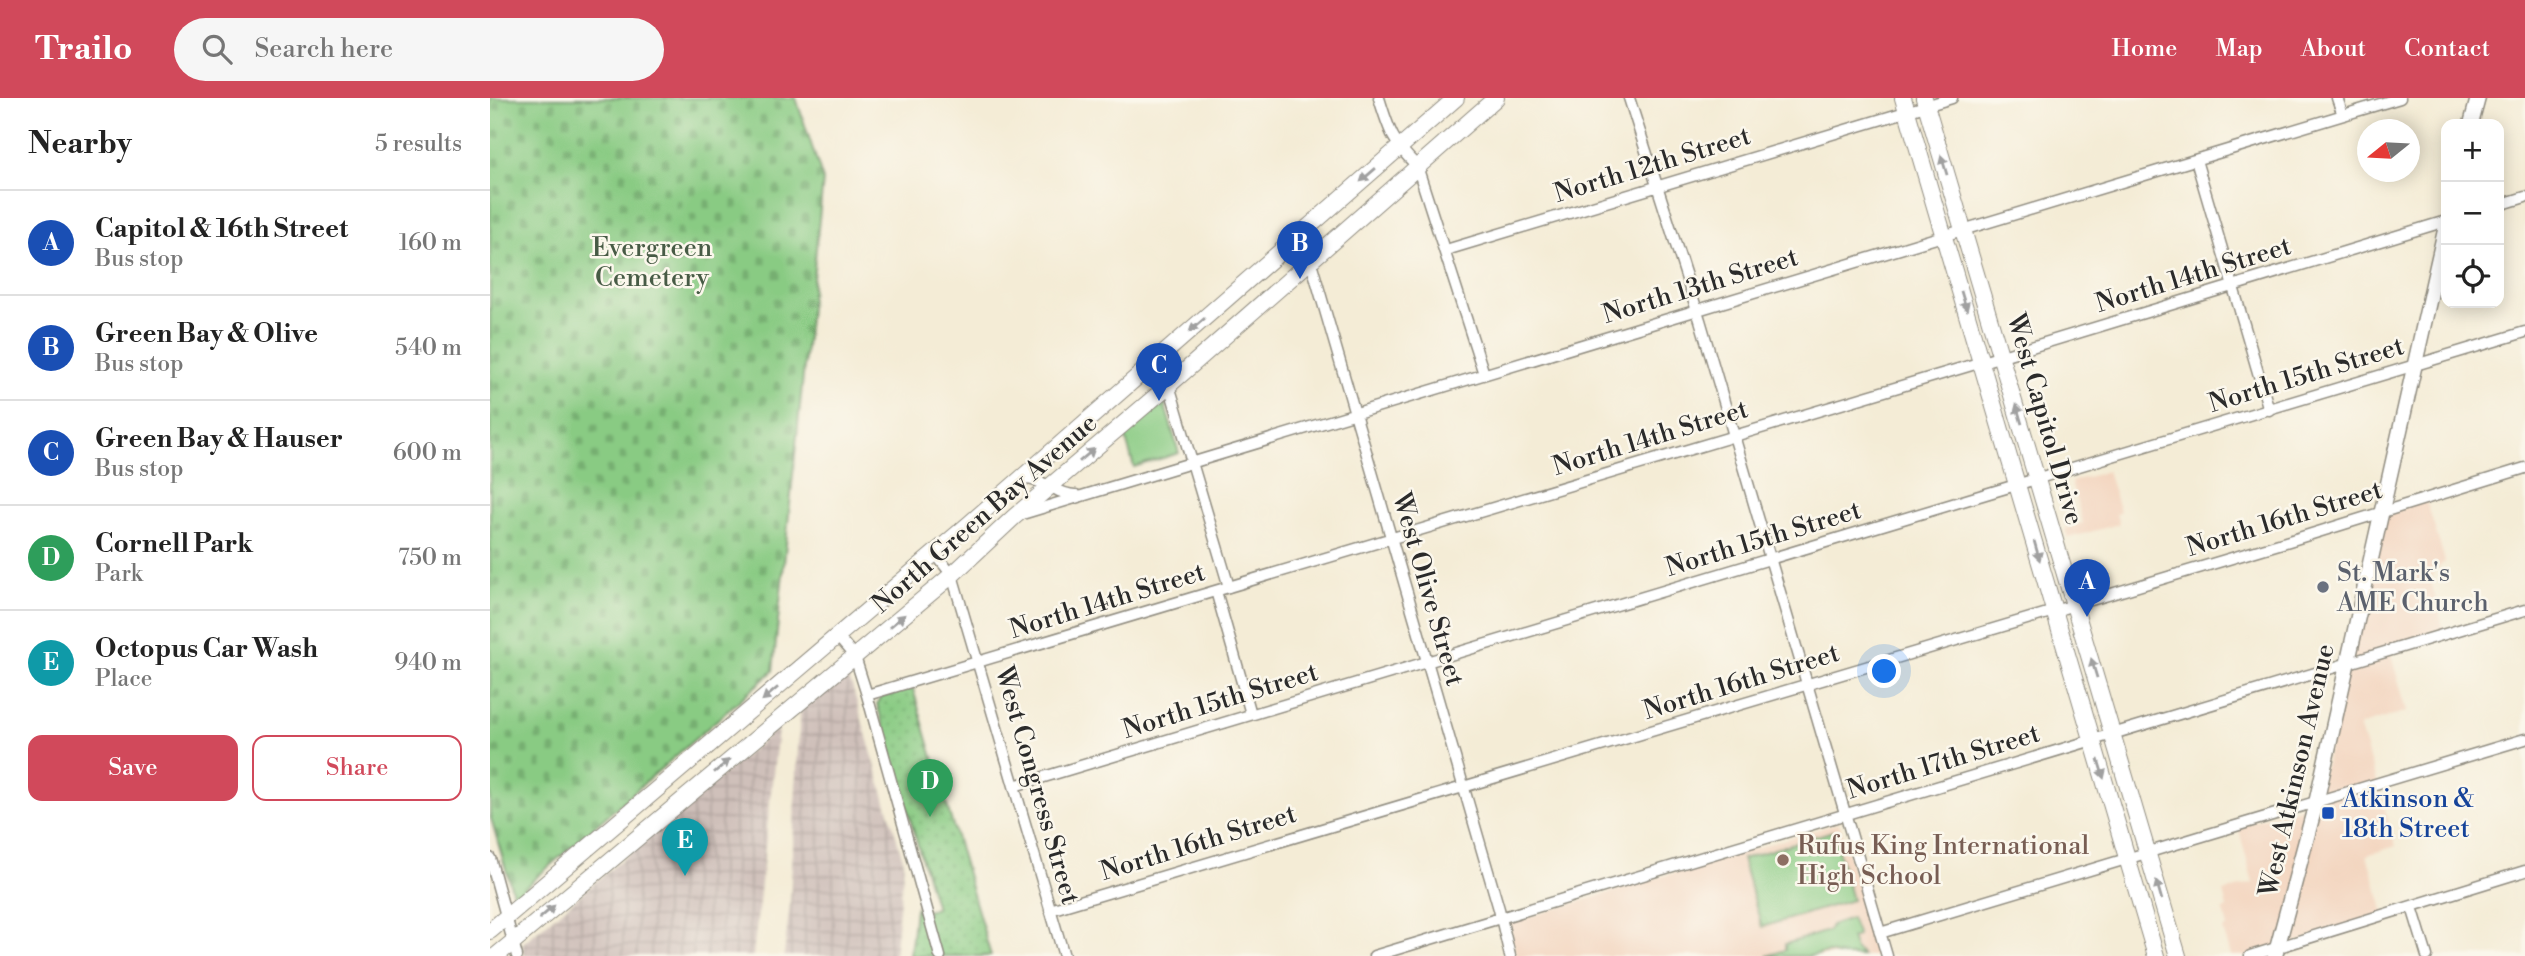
<!DOCTYPE html>
<meta charset="utf-8">
<style>
body{margin:0;font-family:"Libre Bodoni",serif;background:#f6f6f6;color:#222}
.controls{position:absolute;right:21px;top:21px;display:grid;overflow:hidden;border-radius:14px;box-shadow:0 4px 18px #0003}
.controls button{width:63px;height:63px;display:grid;place-items:center;padding:0;border:0;border-bottom:2px solid #e0e0e0;background:#fff;color:#222;font:35px sans-serif}
.compass{position:absolute;left:1867px;top:21px;width:63px;height:63px;border-radius:50%;background:#fff;box-shadow:0 4px 18px #0003;rotate:252deg}
.you{position:absolute;left:1395px;top:574px;width:24px;height:24px;margin:-18px;border:5px solid #fff;border-radius:50%;background:#1a73e8;box-shadow:0 0 0 10px #1a73e833}
.badge{display:grid;place-items:center;width:46px;height:46px;border-radius:50%;background:#d1495b;color:#fff;font-size:23px;font-weight:700}
.pin{position:absolute;translate:-50% -58px;filter:drop-shadow(0 2px 4px #0008)}
.pin::after{content:'';position:absolute;top:37px;width:24px;height:21px;background:inherit;clip-path:polygon(0 0,100% 0,50% 100%)}
.list{margin:0;padding:0;list-style:none}
h2{display:flex;justify-content:space-between;align-items:center;height:91px;margin:0;padding:0 28px;font-size:30px}
h2 small{font-size:23px;font-weight:400;color:#767676}
.list li{display:grid;grid-template-columns:46px 1fr auto;gap:21px;align-items:center;box-sizing:border-box;height:105px;padding:0 28px;border-top:2px solid #e0e0e0}
.list b{display:block;font-size:26px;white-space:nowrap}
.list p{margin:0;font-size:23px;white-space:nowrap;color:#767676}
.list em{font-size:23px;font-style:normal;color:#767676}
.actions{display:flex;gap:14px;padding:21px 28px}
.actions a{flex:1;padding:16px 0;border:2px solid #d1495b;border-radius:14px;text-align:center;font-size:24px;color:#d1495b}
.actions .main{background:#d1495b;color:#fff}
.icon{flex:none;width:38px;height:38px;fill:none;stroke:currentColor;stroke-width:2;stroke-linecap:round;stroke-linejoin:round}
.map{position:relative;flex:none;width:2035px;height:858px;overflow:hidden}
header{display:flex;align-items:center;gap:42px;box-sizing:border-box;height:98px;padding:0 35px;background:#d1495b;color:#fff}
header strong{font-size:33px}
nav{display:flex;gap:38px;margin-inline-start:auto;font-size:24px}
.search{width:490px;height:63px;background:#f6f6f6;display:flex;align-items:center;gap:18px;box-sizing:border-box;padding:0 24px;border-radius:38px;color:#767676;font-size:26px}
main{display:flex}
aside{flex:1;background:#fff}
.map>svg:first-child{display:block}
.built{fill:#f3d4be}
.industrial{fill:url(#industrial-grid)}
.grass{fill:#89cb83;stroke:#5a7b57;stroke-width:2}
.cemetery{fill:url(#cemetery-stones);stroke:#5a7b57;stroke-width:2}
.park{fill:url(#park-dots);stroke:#5a7b57;stroke-width:2}
.lines{fill:none;stroke-linecap:round;stroke-linejoin:round}
.street-casing{stroke:#908c80;stroke-width:13}
.secondary-casing{stroke:#908c80;stroke-width:17}
.primary-casing{stroke:#908c80;stroke-width:18}
.street{stroke:#fff;stroke-width:10}
.secondary{stroke:#fff;stroke-width:14}
.primary{stroke:#fff;stroke-width:16}
.oneway{fill:#a0a0a0}
.worship-dot{fill:#6b7280;stroke:#fbf7ec;stroke-width:2.5}
.transit-dot{fill:#1a4fb4;stroke:#fbf7ec;stroke-width:2.5}
.education-dot{fill:#8d6e63;stroke:#fbf7ec;stroke-width:2.5}
.labels{text-anchor:middle;stroke-width:5;stroke-linejoin:round;paint-order:stroke}
.street-label{font-size:26px;fill:#2b2b2b;stroke:#fbf7ec}
.park-label{font-size:26px;fill:#475b45;stroke:#fbf7ec}
.worship-label{font-size:26px;fill:#5b616d;stroke:#fbf7ec;text-anchor:start}
.transit-label{font-size:26px;fill:#164399;stroke:#fbf7ec;text-anchor:start}
.education-label{font-size:26px;fill:#785e54;stroke:#fbf7ec;text-anchor:start}
</style>
<header>
<strong>Trailo</strong>
<div class="search"><svg class="icon" aria-label="search" viewBox="0 0 24 24"><circle cx="10" cy="10" r="6"/><path d="M15 15l6 6"/></svg>Search here</div>
<nav><a>Home</a><a>Map</a><a>About</a><a>Contact</a></nav>
</header>
<main>
<aside>
<h2>Nearby<small>5 results</small></h2>
<ul class="list">
<li><span class="badge" style="background:#1a4fb4">A</span><div><b>Capitol &amp; 16th Street</b><p>Bus stop</p></div><em>160 m</em></li>
<li><span class="badge" style="background:#1a4fb4">B</span><div><b>Green Bay &amp; Olive</b><p>Bus stop</p></div><em>540 m</em></li>
<li><span class="badge" style="background:#1a4fb4">C</span><div><b>Green Bay &amp; Hauser</b><p>Bus stop</p></div><em>600 m</em></li>
<li><span class="badge" style="background:#2e9e5b">D</span><div><b>Cornell Park</b><p>Park</p></div><em>750 m</em></li>
<li><span class="badge" style="background:#0f9aa8">E</span><div><b>Octopus Car Wash</b><p>Place</p></div><em>940 m</em></li>
</ul>
<div class="actions"><a class="main">Save</a><a>Share</a></div>
</aside>
<div class="map">
<svg width="2035" height="858" viewBox="0 0 2035 858">
<defs>
<pattern id="industrial-grid" width="8" height="8" patternUnits="userSpaceOnUse" patternTransform="scale(1.75)"><rect width="8" height="8" fill="#cfc0ba"/><path d="M0 4h8M4 0v8" fill="none" stroke="#b2a5a0"/></pattern>
<pattern id="cemetery-stones" width="16" height="16" patternUnits="userSpaceOnUse" patternTransform="scale(1.75)"><rect width="16" height="16" fill="#89cb83"/><path d="M2 7V4a2 2 0 0 1 4 0v3zM10 15v-3a2 2 0 0 1 4 0v3z" fill="#76ae71"/></pattern>
<pattern id="park-dots" width="8" height="8" patternUnits="userSpaceOnUse" patternTransform="scale(1.75)"><rect width="8" height="8" fill="#89cb83"/><path d="M2 2h.1M6 6h.1" fill="none" stroke="#76ae71" stroke-width="1.8" stroke-linecap="round"/></pattern>
</defs>
<rect width="100%" height="100%" fill="#fbf7ec"/>
<filter id="ink" filterUnits="userSpaceOnUse"><feTurbulence type="fractalNoise" baseFrequency=".0143" numOctaves="2"/><feDisplacementMap in="SourceGraphic" scale="14" xChannelSelector="R" yChannelSelector="G"/><feConvolveMatrix kernelMatrix="1 2 1 2 8 2 1 2 1" color-interpolation-filters="sRGB"/></filter>
<filter id="wash" filterUnits="userSpaceOnUse"><feTurbulence type="fractalNoise" baseFrequency=".00686" numOctaves="4" result="noise"/><feDisplacementMap in="SourceGraphic" scale="28" xChannelSelector="R" yChannelSelector="G"/><feGaussianBlur stdDeviation="1.57" result="paint"/><feColorMatrix in="noise" values="0 0 0 0 0 0 0 0 0 0 0 0 0 0 0 0 0 1.4 0 .05"/><feComposite in="paint" operator="in"/></filter>
<g filter="url(#wash)">
<rect width="100%" height="100%" fill="#f4ecd6"/>
<!-- built -->
<path class="built" d="M1617 373 1630 414 1626 416 1629 426 1578 440 1575 431 1593 425 1581 384Z
M1936 402 1955 463 1944 474 1941 483 1955 537 1900 553 1917 613 1869 628 1906 748 1877 757 1895 818 1787 850 1784 858H1741L1733 831 1738 829 1733 812 1737 810 1733 794 1763 785 1748 728 1826 705 1892 415Z
M1349 725 1389 858H1026L1019 825Z"/>
<!-- industrial -->
<path class="industrial" d="M354 577 357 578 362 588 414 765 404 858H294L300 807 310 612Z
M288 630 263 858H34L32 846Z"/>
<!-- grass -->
<path class="grass" d="M674 304 689 355 644 369 635 338Z
M1343 733 1362 802 1272 829 1252 761Z
M1361 820 1368 838 1361 840 1365 851 1373 858H1353L1338 855 1319 858H1277L1295 852V846L1338 833 1341 827Z"/>
<!-- cemetery -->
<path class="cemetery" d="M0 0H306L333 82 283 573 24 799 0 717Z"/>
<!-- park -->
<path class="park" d="M420 590 423 591 501 858H420L425 811 426 809 429 815 446 810 387 606 390 599Z"/>
</g>
<g filter="url(#ink)">
<g class="lines">
<defs>
<path id="street" d="M889 0C899 32 902 44 927 68L994 276
M1139 0 1210 222 1397 858
M1847 0 1853 17
M1706 62 1779 312
M2009 107 2035 99
M804 142 821 164 1009 811 1020 858
M956 152 1462 0
M661 267 679 287 739 489
M531 381C555 380 568 398 586 397
M532 416 1910 0
M444 454 462 477 574 858
M726 493 761 616
M348 539 365 559 377 597 450 858
M377 597 1512 258 1956 123
M524 688 2035 234
M0 760 27 858
M1922 809 1937 858
M560 812 1799 443 2035 370
M1390 835 2035 641
M884 858 2035 512
M1760 858 2035 773"/>
<path id="secondary" d="M1981 26 1988 0
M1785 858 1826 705 1956 128"/>
<path id="primary" d="M1413 0 1666 858
M1434 0 1688 858
M0 833 479 426 966 0
M6 858 462 477 524 419 679 287 1006 0"/>
</defs>
<!-- street casing -->
<use href="#street" class="street-casing"/>
<!-- secondary casing -->
<use href="#secondary" class="secondary-casing"/>
<!-- primary casing -->
<use href="#primary" class="primary-casing"/>
<!-- street -->
<use href="#street" class="street"/>
<!-- secondary -->
<use href="#secondary" class="secondary"/>
<!-- primary -->
<use href="#primary" class="primary"/>
</g>
<!-- one-way arrows -->
<defs><path id="oneway-solid" d="M-6-.8H1V-3.2L6.5 0L1 3.2V.8H-6Z" transform="scale(1.75)"/></defs>
<g class="oneway">
<use href="#oneway-solid" transform="translate(1454 67) rotate(-107)"/>
<use href="#oneway-solid" transform="translate(878 77) rotate(139)"/>
<use href="#oneway-solid" transform="translate(1474 203) rotate(73)"/>
<use href="#oneway-solid" transform="translate(707 227) rotate(139)"/>
<use href="#oneway-solid" transform="translate(1529 316) rotate(-106)"/>
<use href="#oneway-solid" transform="translate(597 357) rotate(-40)"/>
<use href="#oneway-solid" transform="translate(1547 453) rotate(74)"/>
<use href="#oneway-solid" transform="translate(407 523) rotate(-40)"/>
<use href="#oneway-solid" transform="translate(1604 570) rotate(-107)"/>
<use href="#oneway-solid" transform="translate(280 596) rotate(140)"/>
<use href="#oneway-solid" transform="translate(232 668) rotate(-40)"/>
<use href="#oneway-solid" transform="translate(1611 671) rotate(73)"/>
<use href="#oneway-solid" transform="translate(1669 792) rotate(-106)"/>
<use href="#oneway-solid" transform="translate(57 814) rotate(-41)"/>
</g>
</g>
<!-- markers -->
<circle class="worship-dot" cx="1833" cy="489" r="7"/>
<rect class="transit-dot" x="1831" y="708" width="14" height="14" rx="3.5"/>
<circle class="education-dot" cx="1293" cy="762" r="7"/>
<g class="labels">
<!-- street labels -->
<g class="street-label">
<text transform="translate(1162 66) rotate(-17)" y="9">North 12th Street</text>
<text transform="translate(1703 176) rotate(-17)" y="9">North 14th Street</text>
<text transform="translate(1210 187) rotate(-17)" y="9">North 13th Street</text>
<text transform="translate(1816 276) rotate(-17)" y="9">North 15th Street</text>
<text transform="translate(1556 321) rotate(74)" y="9">West Capitol Drive</text>
<text transform="translate(1160 339) rotate(-17)" y="9">North 14th Street</text>
<text transform="translate(494 415) rotate(-41)" y="9">North Green Bay Avenue</text>
<text transform="translate(1794 420) rotate(-17)" y="9">North 16th Street</text>
<text transform="translate(1273 440) rotate(-17)" y="9">North 15th Street</text>
<text transform="translate(939 491) rotate(74)" y="9">West Olive Street</text>
<text transform="translate(617 502) rotate(-17)" y="9">North 14th Street</text>
<text transform="translate(1251 583) rotate(-17)" y="9">North 16th Street</text>
<text transform="translate(730 602) rotate(-17)" y="9">North 15th Street</text>
<text transform="translate(1453 663) rotate(-17)" y="9">North 17th Street</text>
<text transform="translate(1806 672) rotate(-77)" y="9">West Atkinson Avenue</text>
<text transform="translate(548 687) rotate(74)" y="9">West Congress Street</text>
<text transform="translate(708 744) rotate(-17)" y="9">North 16th Street</text>
</g>
<!-- park labels -->
<g class="park-label">
<text x="162" y="158">Evergreen<tspan x="162" dy="30">Cemetery</tspan></text>
</g>
<!-- worship labels -->
<g class="worship-label">
<text x="1847" y="483">St. Mark's<tspan x="1847" dy="30">AME Church</tspan></text>
</g>
<!-- transit labels -->
<g class="transit-label">
<text x="1852" y="709">Atkinson &amp;<tspan x="1852" dy="30">18th Street</tspan></text>
</g>
<!-- education labels -->
<g class="education-label">
<text x="1307" y="756">Rufus King International<tspan x="1307" dy="30">High School</tspan></text>
</g>
</g>
</svg>
<div class="controls">
<button>+</button>
<button>−</button>
<button><svg class="icon" aria-label="locate" viewBox="0 0 24 24"><circle cx="12" cy="12" r="6"/><path d="M12 2v4M12 18v4M2 12h4M18 12h4"/></svg></button>
</div>
<svg class="compass" viewBox="-18 -18 36 36"><path d="M0-13l5 13h-10z" fill="#e53935"/><path d="M0 13l5-13h-10z" fill="#767676"/></svg>
<div class="you"></div>
<div class="pin badge" style="left:1597px;top:519px;background:#1a4fb4">A</div>
<div class="pin badge" style="left:810px;top:181px;background:#1a4fb4">B</div>
<div class="pin badge" style="left:669px;top:303px;background:#1a4fb4">C</div>
<div class="pin badge" style="left:440px;top:719px;background:#2e9e5b">D</div>
<div class="pin badge" style="left:195px;top:778px;background:#0f9aa8">E</div>
</div>
</main>
